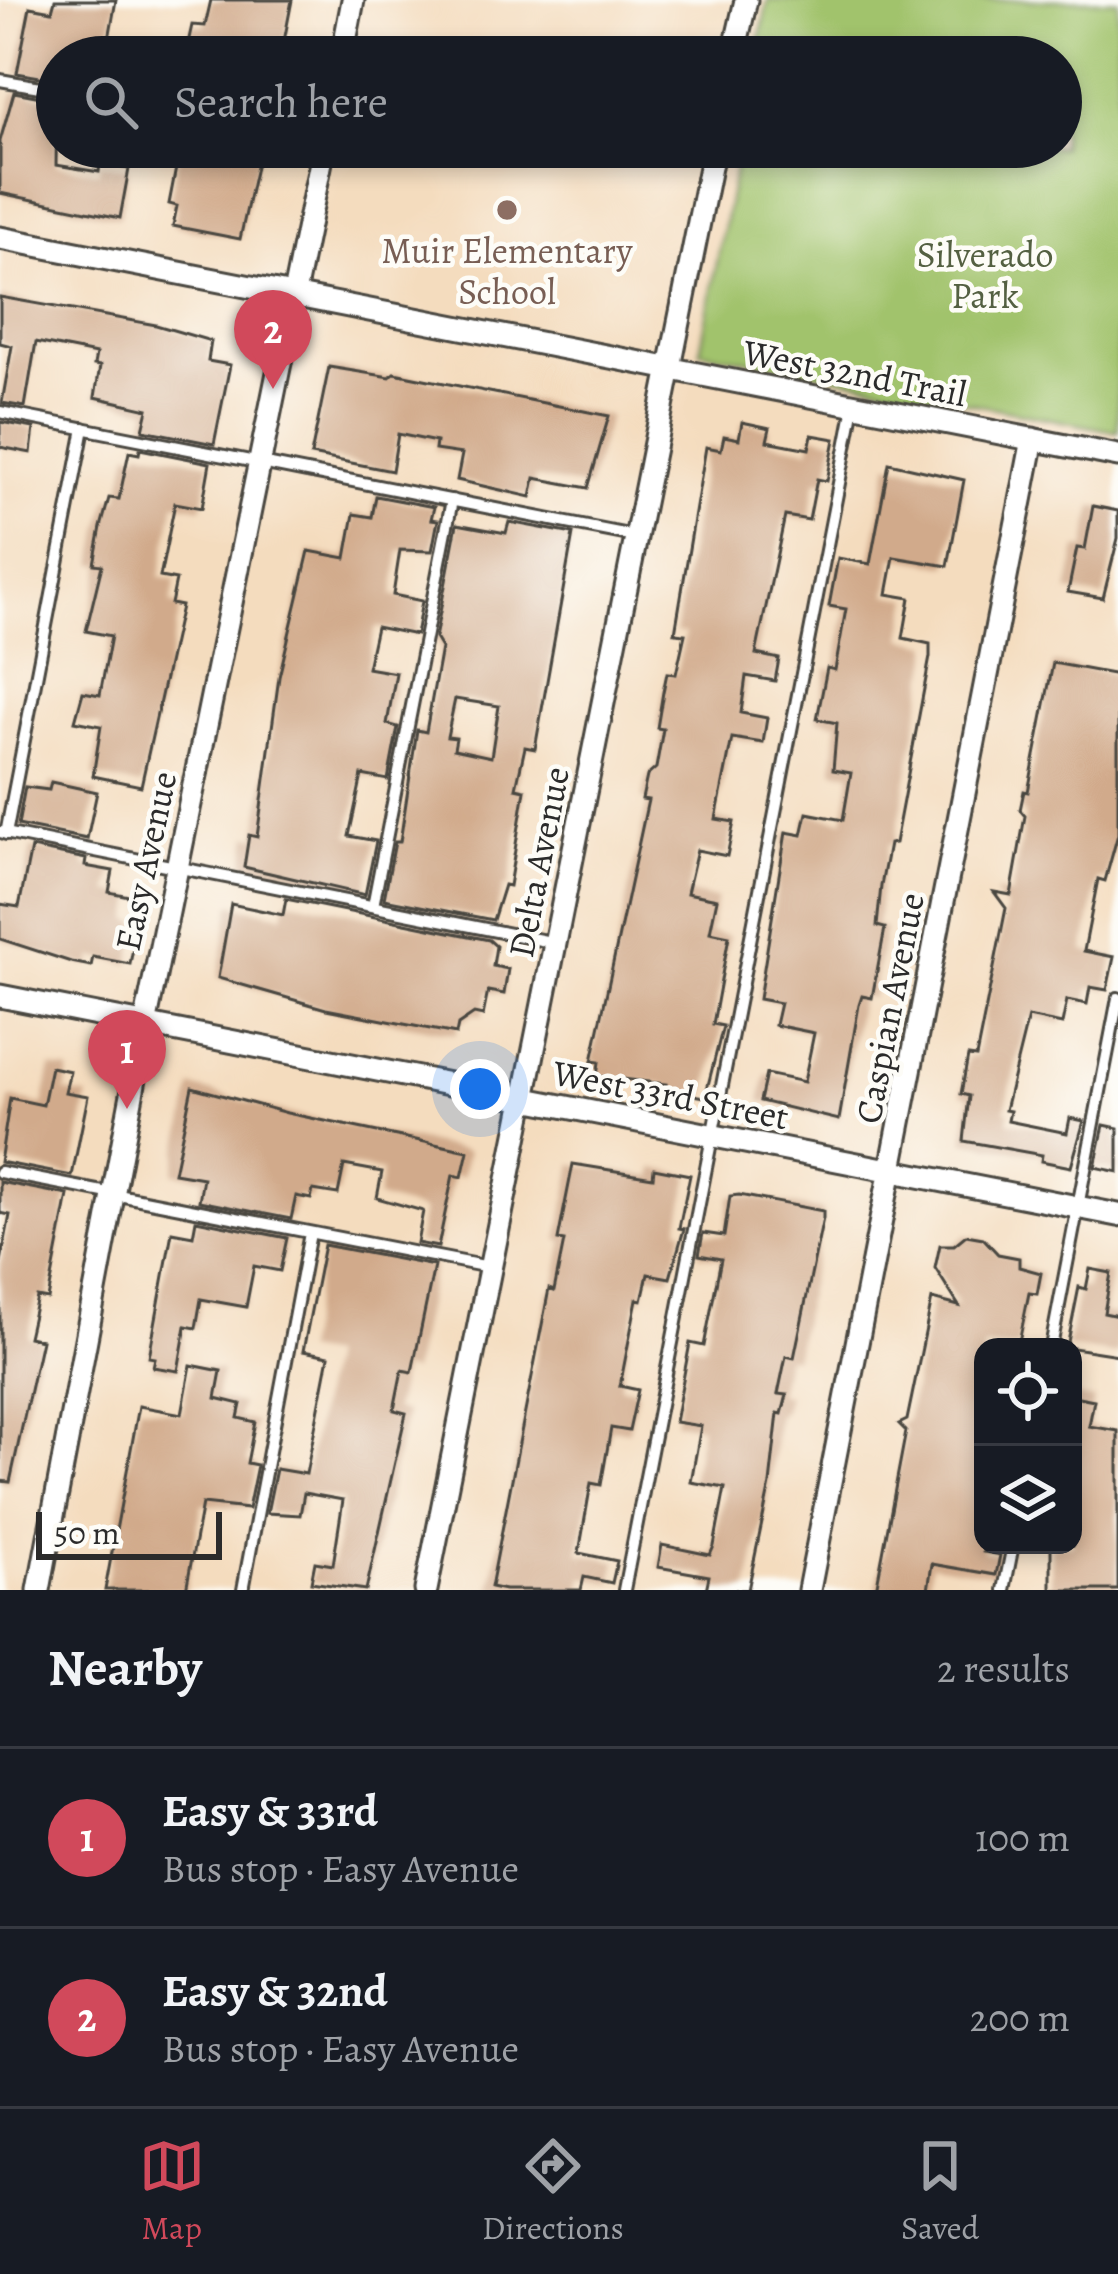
<!DOCTYPE html>
<meta charset="utf-8">
<style>
body{margin:0;font-family:Alegreya,serif;background:#242831;color:#f1f3f6}
.controls{position:absolute;right:36px;bottom:36px;display:grid;overflow:hidden;border-radius:24px;box-shadow:0 6px 18px #0003}
.controls button{width:108px;height:108px;display:grid;place-items:center;padding:0;border:0;border-bottom:3px solid #363941;background:#171b24;color:#f1f3f6;font:60px sans-serif}
.scale{position:absolute;left:36px;bottom:30px;width:186px;box-sizing:border-box;padding-left:12px;border:6px solid #2b2b2b;border-top:0;font-size:33px;line-height:42px;white-space:nowrap;color:#2b2b2b;-webkit-text-stroke:9px #fdfcf7;paint-order:stroke}
.you{position:absolute;left:480px;top:1089px;width:42px;height:42px;margin:-30px;border:9px solid #fff;border-radius:50%;background:#1a73e8;box-shadow:0 0 0 18px #1a73e833}
.badge{display:grid;place-items:center;width:78px;height:78px;border-radius:50%;background:#d1495b;color:#fff;font-size:39px;font-weight:700}
.pin{position:absolute;translate:-50% -99px;filter:drop-shadow(0 3px 6px #0008)}
.pin::after{content:'';position:absolute;top:63px;width:42px;height:36px;background:inherit;clip-path:polygon(0 0,100% 0,50% 100%)}
.list{margin:0;padding:0;list-style:none}
h2{display:flex;justify-content:space-between;align-items:center;height:156px;margin:0;padding:0 48px;font-size:51px}
h2 small{font-size:39px;font-weight:400;color:#9ea1a6}
.list li{display:grid;grid-template-columns:78px 1fr auto;gap:36px;align-items:center;box-sizing:border-box;height:180px;padding:0 48px;border-top:3px solid #363941}
.list b{display:block;font-size:45px;white-space:nowrap}
.list p{margin:0;font-size:39px;white-space:nowrap;color:#9ea1a6}
.list em{font-size:39px;font-style:normal;color:#9ea1a6}
.icon{flex:none;width:66px;height:66px;fill:none;stroke:currentColor;stroke-width:2;stroke-linecap:round;stroke-linejoin:round}
.map{position:relative;flex:none;width:1118px;height:1590px;overflow:hidden}
.search{position:absolute;background:#171b24;box-shadow:0 6px 18px #0003;left:36px;right:36px;top:36px;height:132px;display:flex;align-items:center;gap:30px;box-sizing:border-box;padding:0 42px;border-radius:66px;color:#9ea1a6;font-size:45px}
.sheet{height:516px;background:#171b24}
nav{display:flex;justify-content:space-around;align-items:center;box-sizing:border-box;height:168px;border-top:3px solid #363941;background:#171b24;font-size:33px;color:#9ea1a6}
nav a{display:grid;justify-items:center;gap:6px}
nav .on{color:#d1495b}
.map>svg:first-child{display:block}
.green{fill:#a1c36c;stroke:#66774c;stroke-width:3}
.building{fill:#d1aa8b;fill-rule:evenodd}
.lines{fill:none;stroke-linecap:round;stroke-linejoin:round}
.lane-casing{stroke:#494641;stroke-width:16}
.street-casing{stroke:#494641;stroke-width:27}
.lane{stroke:#fff;stroke-width:10}
.street{stroke:#fff;stroke-width:21}
.education-dot{fill:#8d6e63;stroke:#fdfcf7;stroke-width:4.5}
.labels{text-anchor:middle;stroke-width:9;stroke-linejoin:round;paint-order:stroke}
.education-label{font-size:36px;fill:#785e54;stroke:#fdfcf7}
.park-label{font-size:36px;fill:#546042;stroke:#fdfcf7}
.street-label{font-size:36px;fill:#2b2b2b;stroke:#fdfcf7}
</style>
<div class="map">
<svg width="1118" height="1590" viewBox="0 0 1118 1590">
<rect width="100%" height="100%" fill="#fdfcf7"/>
<filter id="ink" filterUnits="userSpaceOnUse"><feTurbulence type="fractalNoise" baseFrequency=".00833" numOctaves="2"/><feDisplacementMap in="SourceGraphic" scale="24" xChannelSelector="R" yChannelSelector="G"/><feConvolveMatrix kernelMatrix="1 2 1 2 8 2 1 2 1" color-interpolation-filters="sRGB"/></filter>
<filter id="wash" filterUnits="userSpaceOnUse"><feTurbulence type="fractalNoise" baseFrequency=".004" numOctaves="4" result="noise"/><feDisplacementMap in="SourceGraphic" scale="48" xChannelSelector="R" yChannelSelector="G"/><feGaussianBlur stdDeviation="2.7" result="paint"/><feColorMatrix in="noise" values="0 0 0 0 0 0 0 0 0 0 0 0 0 0 0 0 0 1.4 0 .05"/><feComposite in="paint" operator="in"/></filter>
<g filter="url(#wash)">
<rect width="100%" height="100%" fill="#f4dcbe"/>
<!-- green -->
<path class="green" d="M768 0H1118V432L700 351 739 147H1061V57H756Z"/>
<g id="blocks">
<!-- building -->
<path class="building" d="M55 0H116L107 50 88 46 85 57H57V80L17 73 30 7 52 11Z
M211 0H292L281 57H185L192 25 205 26Z
M14 92 57 100 56 165 99 172 100 164 129 169 120 218 0 193V141Z
M180 147 259 153 240 239 173 226 177 206 169 204Z
M0 297 156 325 211 341 208 361 230 365 214 444 143 430 148 409 95 397 100 366 94 365 96 354 36 342 25 407 2 403 12 346 0 343Z
M329 367 390 377 394 373 609 416 588 488 535 478 531 497 457 480 462 454 435 450 436 442 398 434 392 471 311 455Z
M0 422 34 428 31 453 0 447Z
M742 422 770 428 767 441 809 449 812 435 835 439 827 481 817 479 809 520 785 516 756 654 779 659 775 681 746 676 741 713 767 718 763 743 732 738 716 819 734 822 727 856 697 850 687 893 717 899 710 932 729 936 713 1024 723 1026 705 1097 665 1090 666 1084 597 1076 599 1062 592 1061 648 800 642 799 647 776 656 768 663 729 657 728 663 692 667 673 676 674 685 634 675 633 706 447 721 450 724 436 739 439Z
M140 449 210 463 202 508 175 503 160 577 176 580 171 604 181 606 141 786 93 776 101 726 75 721 83 692 100 695 111 636 86 631 102 565 94 564 101 527 109 498 119 499 129 452 139 454Z
M889 463 964 480 948 566 894 557 887 594 910 598 903 638 930 644V657L895 843 889 844 881 886 877 926 885 928 872 998 862 996 859 1005 839 1120 760 1101 766 1074 804 1082 814 1033 775 1025 780 1003 759 999 786 832 802 835 807 813 843 820 851 773 833 770 837 723 817 719 827 668 835 670 846 609 829 606 838 558 870 564Z
M376 496 434 507 431 519 438 520 432 551 400 550 393 595 422 601 416 635 376 627 367 668 396 673 387 724 398 727 388 780 362 775 349 836 376 841 365 895 244 867 249 835 257 837 279 677 309 551 346 558 354 514 372 517Z
M1093 506 1118 511V538L1103 598 1068 592 1077 548 1085 549Z
M509 522 573 534 535 749 525 747 516 788 525 790 509 886 504 885 493 920 384 899 395 842H400L417 730 426 732 441 648 435 638 457 524 506 533ZM455 699 499 706 491 757 454 749 456 738 447 737Z
M1053 663 1118 675V834L1105 881 1098 879 1084 951 1114 957 1107 990 1090 987 1087 1004 1067 1000 1062 1024 1028 1017 1005 1110 1010 1111 1008 1121 1067 1133 1070 1118 1084 1121 1071 1167 1041 1161 1042 1155 964 1141 969 1096 961 1094 968 1056 976 1057 1006 908 994 892 1011 895 1025 816 1020 810 1024 791 1028 792Z
M51 782 97 792 87 839 18 825 25 787 49 790Z
M31 848 86 859 85 866 113 871 109 892 134 897 130 920 138 922 130 964 93 957 91 966 71 962 0 939V904L19 907Z
M286 899 489 940 496 946 493 966 508 969 504 994 488 991 483 1016 474 1014 458 1025 456 1034 326 1009 218 978 231 904 283 915Z
M51 1067 70 1071 65 1092 88 1096 72 1176 0 1162 10 1098 43 1105Z
M192 1087 287 1113 468 1151 462 1177 453 1175 438 1247 417 1243 423 1211 377 1198 382 1172 344 1165 338 1194 313 1190 311 1199 296 1196 291 1219 199 1201 203 1178 174 1173Z
M1104 1125 1118 1128V1172L1095 1167Z
M573 1164 653 1177 654 1168 690 1175 679 1228 684 1229 670 1278 648 1274 642 1300 637 1299 620 1386 638 1390 629 1431 611 1428 601 1485 591 1483 579 1553 617 1561 612 1583 584 1577 581 1590H505L491 1587 549 1289 554 1291 564 1241 558 1240Z
M0 1182 68 1195 48 1299 37 1297 28 1337 41 1340 10 1482 0 1481V1267L10 1215 0 1213Z
M739 1195 823 1211V1218L794 1358 786 1356 778 1394 787 1395 782 1414 778 1413 770 1484 748 1590H706L709 1576 658 1567 662 1545 710 1555 714 1546 725 1488 691 1482 701 1426 675 1422 690 1343 704 1346 721 1259 699 1255 703 1233 724 1236 730 1196Z
M196 1220 287 1238 280 1271 254 1266 246 1307 201 1299 196 1328 186 1326 178 1371 153 1367 155 1358 149 1357 172 1232 193 1236Z
M966 1235 983 1238 998 1254 1019 1258V1267L1041 1273 1037 1294 1029 1293 1018 1347H983V1552L1000 1555 996 1575 932 1564 928 1590H876L906 1431 899 1424 907 1420 932 1299 959 1306 935 1268 940 1245H954Z
M324 1245 434 1266 412 1372 402 1370 394 1410 406 1413 366 1590 311 1582 315 1562 333 1565 343 1500 304 1493 300 1515 267 1513 276 1469 306 1474 329 1356 303 1351Z
M1090 1269 1111 1273 1104 1313 1118 1316V1355L1067 1347 1079 1287 1086 1289Z
M191 1365 221 1371 216 1398 241 1404 238 1418 255 1422 247 1463 257 1465 248 1509 202 1504 186 1590H105L139 1406 182 1414Z
M1073 1396 1094 1400 1089 1426 1118 1431V1590H1051V1545H1073Z"/>
</g>
</g>
<g filter="url(#ink)">
<use href="#blocks" fill-opacity="0" stroke="#494641" stroke-width="3"/>
<g class="lines">
<defs>
<path id="lane" d="M0 80 57 90
M0 412 634 536
M0 832 556 943
M6 834 84 428
M373 906 452 500
M0 1172 489 1267
M1051 1347 1118 998
M243 1590 310 1233
M624 1590 854 406
M1004 1590 1013 1545"/>
<path id="street" d="M342 57 353 0
M733 57 746 0
M0 238 1118 456
M0 996 1118 1215
M39 1590 145 1025 324 147
M426 1590 714 147
M809 1590 1033 439"/>
</defs>
<!-- lane casing -->
<use href="#lane" class="lane-casing"/>
<!-- street casing -->
<use href="#street" class="street-casing"/>
<!-- lane -->
<use href="#lane" class="lane"/>
<!-- street -->
<use href="#street" class="street"/>
</g>
</g>
<!-- markers -->
<circle class="education-dot" cx="507" cy="210" r="12"/>
<g class="labels">
<!-- education labels -->
<g class="education-label">
<text x="507" y="263">Muir Elementary<tspan x="507" dy="41">School</tspan></text>
</g>
<!-- park labels -->
<g class="park-label">
<text x="985" y="267">Silverado<tspan x="985" dy="41">Park</tspan></text>
</g>
<!-- street labels -->
<g class="street-label">
<text transform="translate(855 372) rotate(11)" y="13">West 32nd Trail</text>
<text transform="translate(145 861) rotate(-78)" y="13">Easy Avenue</text>
<text transform="translate(538 862) rotate(-79)" y="13">Delta Avenue</text>
<text transform="translate(889 1008) rotate(-79)" y="13">Caspian Avenue</text>
<text transform="translate(671 1094) rotate(11)" y="13">West 33rd Street</text>
</g>
</g>
</svg>
<div class="controls">
<button><svg class="icon" aria-label="locate" viewBox="0 0 24 24"><circle cx="12" cy="12" r="6"/><path d="M12 2v4M12 18v4M2 12h4M18 12h4"/></svg></button>
<button><svg class="icon" aria-label="layers" viewBox="0 0 24 24"><path d="M12 4l9 5-9 5-9-5zM3 14l9 5 9-5"/></svg></button>
</div>
<div class="scale">50 m</div>
<div class="you"></div>
<div class="pin badge" style="left:127px;top:1109px">1</div>
<div class="pin badge" style="left:273px;top:389px">2</div>
<div class="search"><svg class="icon" aria-label="search" viewBox="0 0 24 24"><circle cx="10" cy="10" r="6"/><path d="M15 15l6 6"/></svg>Search here</div>
</div>
<section class="sheet">
<h2>Nearby<small>2 results</small></h2>
<ul class="list">
<li><span class="badge">1</span><div><b>Easy &amp; 33rd</b><p>Bus stop · Easy Avenue</p></div><em>100 m</em></li>
<li><span class="badge">2</span><div><b>Easy &amp; 32nd</b><p>Bus stop · Easy Avenue</p></div><em>200 m</em></li>
</ul>
</section>
<nav>
<a class="on"><svg class="icon" aria-label="map" viewBox="0 0 24 24"><path d="M3 6l6-2 6 2 6-2v14l-6 2-6-2-6 2zM9 4v14M15 6v14"/></svg>Map</a>
<a><svg class="icon" aria-label="directions" viewBox="0 0 24 24"><path d="M12 3l9 9-9 9-9-9zM9 14v-3h6M13 9l2 2-2 2"/></svg>Directions</a>
<a><svg class="icon" aria-label="saved" viewBox="0 0 24 24"><path d="M7 4h10v16l-5-4-5 4z"/></svg>Saved</a>
</nav>
